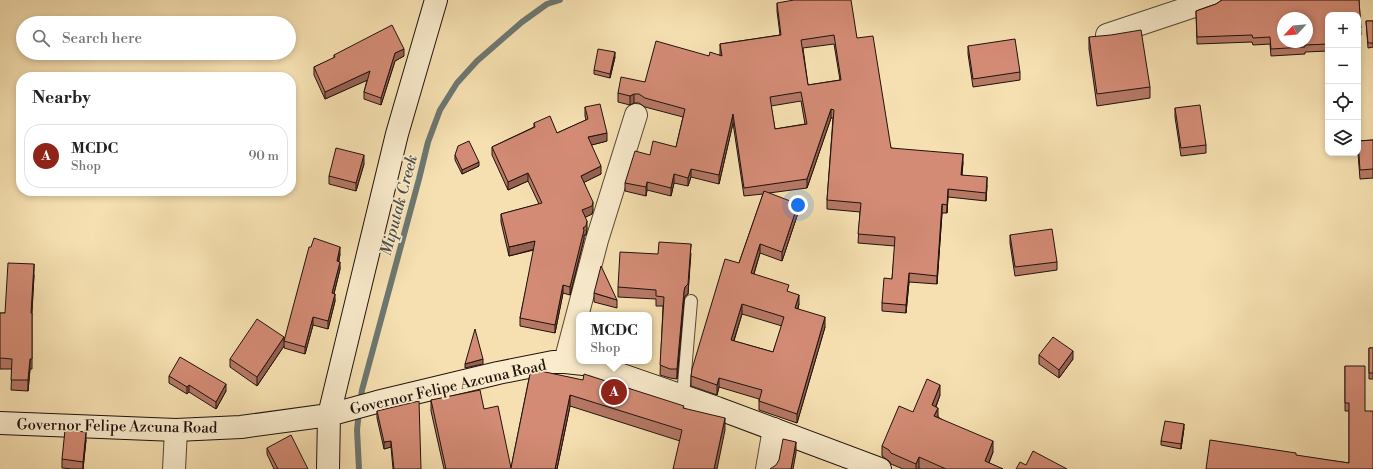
<!DOCTYPE html>
<meta charset="utf-8">
<style>
body{margin:0;font-family:"Libre Bodoni",serif;background:#f6f6f6;color:#222}
.controls{position:absolute;right:12px;top:12px;display:grid;overflow:hidden;border-radius:8px;box-shadow:0 2px 6px #0003}
.controls button{width:36px;height:36px;display:grid;place-items:center;padding:0;border:0;border-bottom:1px solid #e0e0e0;background:#fff;color:#222;font:20px sans-serif}
.compass{position:absolute;left:1277px;top:12px;width:36px;height:36px;border-radius:50%;background:#fff;box-shadow:0 2px 6px #0003;rotate:244deg}
.you{position:absolute;left:798px;top:205px;width:14px;height:14px;margin:-10px;border:3px solid #fff;border-radius:50%;background:#1a73e8;box-shadow:0 0 0 6px #1a73e833}
.badge{display:grid;place-items:center;width:26px;height:26px;border-radius:50%;background:#8f2418;color:#fff;font-size:13px;font-weight:700}
.pin{position:absolute;translate:-50% -50%;border:2px solid #fff;box-shadow:0 1px 4px #0006}
.popup{position:absolute;left:576px;top:312px;width:76px;height:52px;box-sizing:border-box;display:grid;place-content:center;border-radius:8px;background:#fff;filter:drop-shadow(0 1px 3px #0005);font-size:13px;white-space:nowrap;color:#767676}
.popup b{font-size:15px;color:#222}
.popup::after{content:'';position:absolute;left:50%;top:100%;margin-left:-8px;border:8px solid transparent;border-top-color:#fff}
.list{margin:0;padding:0;list-style:none}
h2{display:flex;justify-content:space-between;align-items:center;height:52px;margin:0;padding:0 16px;font-size:17px}
h2 small{font-size:13px;font-weight:400;color:#767676}
.list li{display:grid;grid-template-columns:26px 1fr auto;gap:12px;align-items:center;box-sizing:border-box;height:64px;margin:0 8px 8px;padding:0 8px;border:1px solid #e0e0e0;border-radius:16px}
.list b{display:block;font-size:15px;white-space:nowrap}
.list p{margin:0;font-size:13px;white-space:nowrap;color:#767676}
.list em{font-size:13px;font-style:normal;color:#767676}
.icon{flex:none;width:22px;height:22px;fill:none;stroke:currentColor;stroke-width:2;stroke-linecap:round;stroke-linejoin:round}
.map{position:relative;flex:none;width:1373px;height:469px;overflow:hidden}
.search{position:absolute;background:#fff;box-shadow:0 2px 6px #0003;left:16px;top:16px;width:280px;height:44px;display:flex;align-items:center;gap:10px;box-sizing:border-box;padding:0 14px;border-radius:22px;color:#767676;font-size:15px}
.panel{position:absolute;background:#fff;box-shadow:0 2px 6px #0003;left:16px;top:72px;width:280px;height:124px;border-radius:16px}
.map>svg:first-child{display:block}
.lines{fill:none;stroke-linecap:round;stroke-linejoin:round}
.stream{stroke:#6c7771;stroke-width:6}
.lane-casing{stroke:#564635;stroke-width:14}
.street-casing{stroke:#564635;stroke-width:24}
.secondary-casing{stroke:#20120c;stroke-width:24}
.lane{stroke:#f9ebcc;stroke-width:12}
.street{stroke:#f9ebcc;stroke-width:22}
.secondary{stroke:#f9ebcc;stroke-width:22}
.wall{fill:#b57865;stroke:#20120c;fill-rule:evenodd}
.shaded-wall{fill:#946152;stroke:#20120c}
.building{fill:#d38b75;stroke:#20120c;fill-rule:evenodd}
.labels{text-anchor:middle;stroke-width:3.5;stroke-linejoin:round;paint-order:stroke}
.street-label{font-size:15px;fill:#20120c;stroke:#f9ebcc}
.water-label{font-size:16px;font-style:italic;fill:#4c4d47;stroke:#f9ebcc}
</style>
<div class="map">
<svg width="1373" height="469" viewBox="0 0 1373 469">
<rect width="100%" height="100%" fill="#f6e0b1"/>
<filter id="stains"><feTurbulence type="fractalNoise" baseFrequency=".005" numOctaves="4"/><feColorMatrix values="0 0 0 0 .2 0 0 0 0 .09 0 0 0 0 .02 0 0 0 .5 -.17"/></filter>
<radialGradient id="worn" r=".72"><stop offset=".6" stop-color="#630" stop-opacity="0"/><stop offset="1" stop-color="#630" stop-opacity=".3"/></radialGradient>
<g class="lines">
<!-- stream -->
<path class="stream" d="M360 402 362 390 419 179 428 142 440 110 457 83 477 61 522 22 547 4 560 0
M359 469 357 430 359 411"/>
<defs>
<path id="lane" d="M683 396 691 301"/>
<path id="street" d="M1107 35 1212 0
M565 362 597 240 636 115
M174 469 176 430
M767 469 774 429"/>
<path id="secondary" d="M0 423 176 430 241 427 329 415 377 402 498 373 553 362H565L593 365 717 408 880 469
M328 469 329 415 397 134 436 0"/>
</defs>
<!-- lane casing -->
<use href="#lane" class="lane-casing"/>
<!-- street casing -->
<use href="#street" class="street-casing"/>
<!-- secondary casing -->
<use href="#secondary" class="secondary-casing"/>
<!-- lane -->
<use href="#lane" class="lane"/>
<!-- street -->
<use href="#street" class="street"/>
<!-- secondary -->
<use href="#secondary" class="secondary"/>
</g>
<!-- wall -->
<path class="wall" d="M1222 0H1359L1361 35H1358V15H1328V51L1305 52V54L1271 56 1270 44 1253 45 1252 42 1197 44 1196 11 1216 4ZM1283 18H1307V42H1283Z
M777 3 857 38 891 148 963 162 962 175 987 185 986 201 948 197 947 213H942L937 284 909 282 906 313 882 311V303L892 279 895 246 858 243 860 212 827 209V200L833 118H831L807 188 769 193 798 213 782 261 760 253 754 274 789 292 799 304 798 309 825 327 797 423 759 410V399L719 387 717 395 691 386V376L739 263 763 194 744 196 733 123 719 184 691 177 688 186 674 183 671 196 647 190 646 196 625 191V183L650 155 676 147 683 117 645 107 639 103H634L630 105 618 102V93L709 56 720 55V44L780 35 777 11ZM834 44 840 80 808 85 803 48ZM801 101 805 124 775 129 771 106ZM742 314 782 326 773 352 734 341Z
M1366 21H1373V47L1368 48Z
M1089 37 1150 87V98L1097 106 1089 49Z
M968 46 1020 72V80L973 87 968 54Z
M334 55 404 56 395 61 381 105 364 99V92L367 80 325 99 314 75V67L334 58Z
M615 57 610 78 594 74V70Z
M585 107 607 141 591 145 601 174 584 182 593 210 592 214 585 217 587 229 586 235H584V239L570 295 563 293 555 333 520 326V318L534 250 509 256 501 222V214L539 204 528 181 508 190 492 155V147L534 127V123L557 133 586 120 585 116Z
M1175 108 1206 145V153L1181 156 1175 117Z
M1373 140V178L1360 179 1358 153V141Z
M455 155 479 166 462 174 455 160Z
M364 164 356 191 329 184V176Z
M1010 235 1057 262V270L1015 276 1010 243Z
M691 253 688 294 685 296 684 300 677 379 670 378 660 375 663 306H656V299L618 297V287Z
M340 254 339 261 340 269 334 294 335 301 328 329 313 325 305 354 284 348V346L257 386 230 367V359L284 339Z
M34 275 32 313V369H30L28 391 11 390 12 369H0V313H5Z
M594 293 617 300V308L594 302Z
M1369 348H1373V379H1369Z
M1039 355 1073 359 1059 378 1039 364Z
M1345 366 1365 411 1373 469H1206L1296 456 1349 463V411H1345Z
M531 369 684 408 725 430 680 441 570 406 557 469H444L431 411V400L484 409 511 468Z
M169 376 226 391 216 409 189 392 187 394 169 383Z
M940 395 936 407 938 417 993 452 989 463 1003 469H921L919 468 918 469H903L891 464 889 461 882 456V446L913 412Z
M377 411 421 469H393L391 447 384 449 377 418Z
M1184 428 1181 449 1161 445V441Z
M86 440 83 469H73L62 468V459Z
M267 448 308 469H274L267 454Z"/>
<!-- shaded-wall -->
<path class="shaded-wall" d="M404 49V56L395 61 381 105V98L395 53Z
M615 52V57L610 78V74Z
M370 71V79L325 99V92Z
M634 94V103L630 105V96Z
M831 109V118L807 188V179Z
M733 114V123L719 184V175Z
M607 133V141L588 146V137Z
M963 154V162L961 183V175Z
M364 155V164L356 191V183Z
M479 162V166L462 174V170Z
M601 166V174L581 184V176Z
M691 169V177L688 186V178Z
M528 173V181L508 190V182Z
M674 174V183L671 196V188Z
M987 177V185L986 201V193Z
M647 182V190L646 196V187Z
M948 189V197L947 213V205Z
M593 202V210L592 214 582 219V210Z
M798 204V213L782 261V252Z
M942 204V213L937 284V276Z
M587 221V229L586 235H584V239L570 295V287L583 228Z
M535 241V249L509 256V247Z
M691 244 688 294 685 296 684 300 677 379V369L684 291 685 287Z
M760 244V253L751 283V273Z
M340 247V254L337 268V261Z
M340 262V269L332 301V293Z
M34 264V275L31 324V313Z
M909 273V282L906 313V305Z
M563 285V293L555 333V325Z
M335 294V301L328 329V321Z
M799 295V304L795 317V308Z
M742 304V314L731 349V340Z
M313 317V325L305 354V347Z
M825 317V327L797 423V414Z
M284 337V346L257 386V377Z
M1073 351V359L1059 378V370Z
M30 359V369L28 391V380Z
M483 359V364L465 368V364Z
M719 378V387L717 395V385Z
M226 384V391L216 409V402Z
M189 385V392L187 394V387Z
M940 385V395L932 416V405Z
M570 395V406L557 469H555Z
M938 408V418L934 416Z
M725 418V430L717 469H714Z
M1184 424V428L1181 449V444Z
M86 432V440L83 469V462Z
M391 441V447L384 449V442Z
M993 441V452L986 469 985 461Z
M796 442V453L793 469H791Z
M919 457V468L918 469H916V464Z"/>
<!-- building -->
<path class="building" d="M794 0H851L857 38 873 36 891 148 963 154 961 175 987 177 986 193 948 189 947 205 942 204 937 276 909 273 906 305 882 303 884 278 892 279 895 237 858 234 861 203 827 200 834 110 831 109 807 179 744 188 733 114 719 175 691 169 688 178 674 174 671 188 647 182 646 187 625 183 635 151 650 155 653 141 676 147 685 109 645 98 639 94H634L630 96 618 93 621 77 645 82 656 41 709 56 710 52 722 56 720 44 781 35 777 3ZM834 35 841 80 808 85 801 40ZM801 92 807 124 775 129 770 97Z
M1222 0H1359L1361 28H1358V15H1328V44L1305 45V47L1271 49 1270 37 1253 38 1252 35 1197 37 1196 11 1216 4ZM1283 18H1307V42H1283Z
M1366 21H1373V43H1368Z
M392 25 404 49 395 53 381 98 364 92 370 71 325 92 314 67 335 57 334 55Z
M1141 30 1150 87 1097 94 1089 37 1111 35Z
M1015 39 1020 72 973 79 968 46Z
M598 49 615 52 610 74 594 70Z
M600 104 607 133 588 137 601 166 581 176 593 202 592 206 582 210 587 221 586 226 583 228 584 230 570 287 563 285 555 325 520 318 535 241 509 247 501 214 542 203 528 173 508 182 492 147 535 127 534 123 550 116 557 133 588 119 585 107Z
M1200 105 1206 145 1181 148 1175 108Z
M1373 140V169L1360 170 1358 141Z
M469 141 479 162 462 170 455 155 458 146Z
M336 148 364 155 356 183 329 176Z
M764 191 798 204 782 252 760 244 751 273 789 285 787 291 799 295 795 308 825 317 797 414 759 401 762 390 719 378 717 385 691 376 692 369 725 259 739 263ZM742 304 784 317 773 352 731 340Z
M1052 229 1057 262 1015 267 1010 235Z
M314 238 340 247 337 261 340 262 332 293 335 294 328 321 313 317 305 347 284 341 309 247H311Z
M659 242 691 244 688 284 685 287 684 291 677 369H670L660 365 664 297 656 296V290L618 287 620 252 658 254Z
M8 263 34 264 31 313H32V359H30L28 380H11L12 359 0 358V313H5Z
M601 266 617 300 594 293Z
M257 319 284 337 257 377 230 359Z
M475 329 483 359 465 364Z
M1053 337 1073 351 1059 370 1039 355Z
M1369 348H1373V373H1369Z
M180 357 226 384 216 402 189 385 187 387 169 376Z
M1345 366H1365V411H1373V469H1206L1210 440 1296 453V455L1349 463V403H1345Z
M531 369 583 380 584 374 684 406 683 408 725 418 714 469H673L682 430 570 395 555 469H446L431 400 480 390 484 409 498 406 511 468Z
M927 379 940 385 932 405 938 408 934 416 993 441 985 461 1003 469H946L919 457 916 464 891 453 889 450 882 446 899 406 913 412Z
M419 401 421 469H394L391 441 384 442 377 411Z
M1165 421 1184 424 1181 444 1161 441Z
M65 430 86 432 83 462 62 459Z
M291 435 308 469H278L267 448Z
M783 439 796 442 791 469H770L776 465 779 460Z
M1033 451 1067 469H1016L1020 462 1026 465Z"/>
<g class="labels">
<!-- street labels -->
<g class="street-label">
<text transform="translate(448 387) rotate(-13)" y="5">Governor Felipe Azcuna Road</text>
<text transform="translate(117 426) rotate(1)" y="5">Governor Felipe Azcuna Road</text>
</g>
<!-- water labels -->
<g class="water-label">
<text transform="translate(398 205) rotate(-75)" y="6">Miputak Creek</text>
</g>
</g>
<rect width="100%" height="100%" filter="url(#stains)"/>
<rect width="100%" height="100%" fill="url(#worn)"/>
</svg>
<div class="controls">
<button>+</button>
<button>−</button>
<button><svg class="icon" aria-label="locate" viewBox="0 0 24 24"><circle cx="12" cy="12" r="6"/><path d="M12 2v4M12 18v4M2 12h4M18 12h4"/></svg></button>
<button><svg class="icon" aria-label="layers" viewBox="0 0 24 24"><path d="M12 4l9 5-9 5-9-5zM3 14l9 5 9-5"/></svg></button>
</div>
<svg class="compass" viewBox="-18 -18 36 36"><path d="M0-13l5 13h-10z" fill="#e53935"/><path d="M0 13l5-13h-10z" fill="#767676"/></svg>
<div class="you"></div>
<div class="pin badge" style="left:614px;top:392px">A</div>
<div class="popup"><b>MCDC</b>Shop</div>
<div class="search"><svg class="icon" aria-label="search" viewBox="0 0 24 24"><circle cx="10" cy="10" r="6"/><path d="M15 15l6 6"/></svg>Search here</div>
<section class="panel">
<h2>Nearby<small></small></h2>
<ul class="list">
<li><span class="badge">A</span><div><b>MCDC</b><p>Shop</p></div><em>90 m</em></li>
</ul>
</section>
</div>
